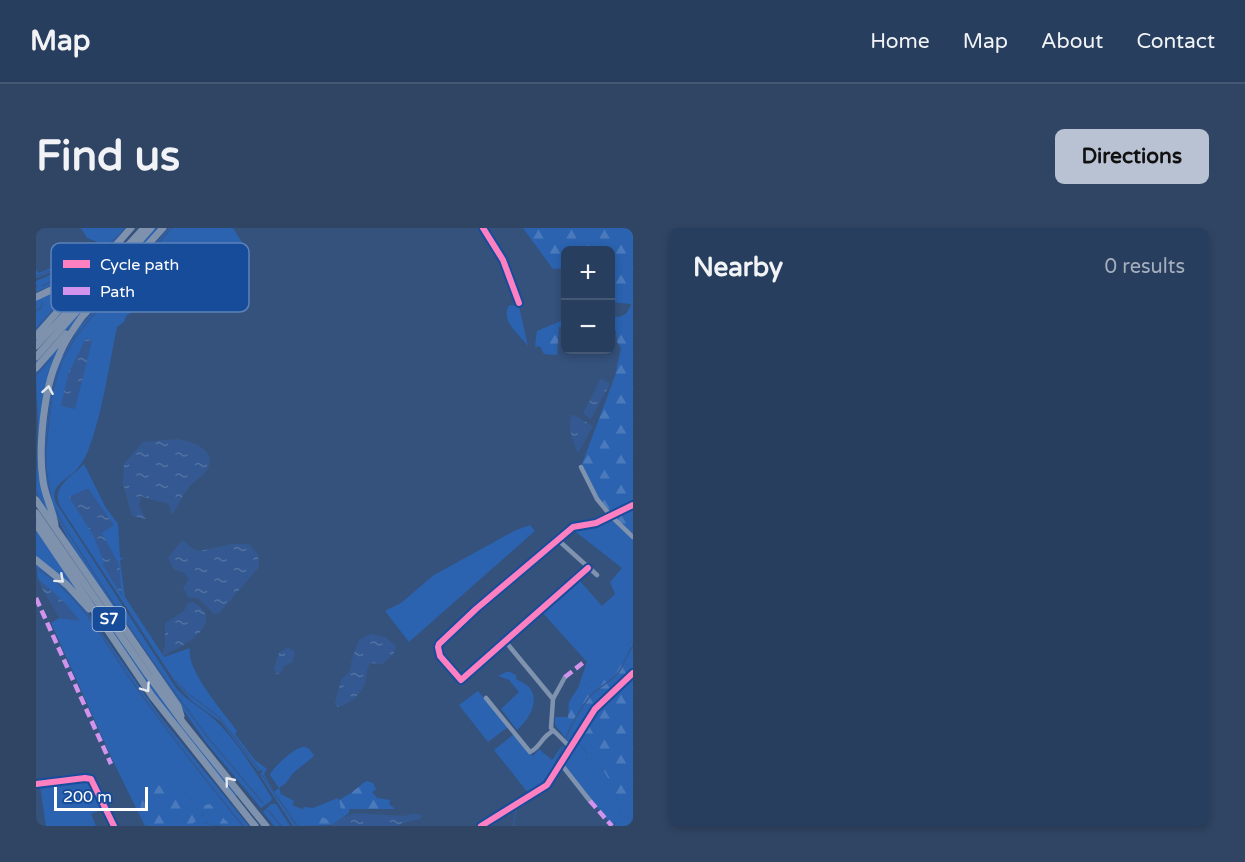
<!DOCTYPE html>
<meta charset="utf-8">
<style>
body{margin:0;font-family:"Varela Round",sans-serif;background:#304564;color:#f1f3f6}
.controls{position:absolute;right:18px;top:18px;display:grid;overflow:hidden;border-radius:9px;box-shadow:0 3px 9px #0003}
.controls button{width:54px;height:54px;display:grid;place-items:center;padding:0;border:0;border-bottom:2px solid #445773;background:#283e5e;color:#f1f3f6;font:30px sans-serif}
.scale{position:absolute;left:18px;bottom:15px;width:94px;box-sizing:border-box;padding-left:6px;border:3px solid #fff;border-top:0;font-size:16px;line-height:21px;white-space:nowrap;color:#fff;-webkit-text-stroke:4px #174c9b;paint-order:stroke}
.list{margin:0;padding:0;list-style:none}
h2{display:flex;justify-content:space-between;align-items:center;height:78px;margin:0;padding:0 24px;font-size:26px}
h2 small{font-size:20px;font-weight:400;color:#a5aebc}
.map{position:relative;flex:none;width:597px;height:598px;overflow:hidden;border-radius:9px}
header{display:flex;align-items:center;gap:36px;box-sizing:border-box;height:84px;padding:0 30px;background:#283e5e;border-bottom:2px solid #445773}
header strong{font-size:28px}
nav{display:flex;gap:33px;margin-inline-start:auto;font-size:21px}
.intro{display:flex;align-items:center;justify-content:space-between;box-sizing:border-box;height:144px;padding:0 36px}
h1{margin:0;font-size:42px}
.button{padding:15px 27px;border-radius:9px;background:#b8c2d2;color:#111;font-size:21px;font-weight:700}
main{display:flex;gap:36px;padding:0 36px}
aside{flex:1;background:#283e5e;border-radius:9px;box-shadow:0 3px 9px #0003}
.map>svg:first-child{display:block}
.green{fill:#2b63b0}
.forest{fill:url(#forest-firs)}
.water{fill:url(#water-ripples)}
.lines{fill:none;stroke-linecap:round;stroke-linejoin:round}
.stream{stroke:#345992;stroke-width:1.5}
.minor{stroke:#8093ae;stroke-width:4.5}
.highway{stroke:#7f92ad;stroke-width:7}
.quiet{stroke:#d193ec;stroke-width:4.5;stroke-dasharray:9 4.5;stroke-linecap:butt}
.cycleway-casing{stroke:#174c9b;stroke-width:10}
.cycleway{stroke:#ff80c0;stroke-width:6}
.oneway{stroke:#e5e9ef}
.labels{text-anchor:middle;stroke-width:4.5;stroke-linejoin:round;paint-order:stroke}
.shield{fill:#174c9b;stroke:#b9c9e1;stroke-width:1.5}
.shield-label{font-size:15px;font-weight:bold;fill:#fff}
.key{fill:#174c9b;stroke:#5d82b9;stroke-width:1.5}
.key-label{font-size:16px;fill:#fff}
</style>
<header>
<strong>Map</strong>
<nav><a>Home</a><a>Map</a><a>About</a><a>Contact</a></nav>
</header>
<div class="intro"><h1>Find us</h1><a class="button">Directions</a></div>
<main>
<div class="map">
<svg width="597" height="598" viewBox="0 0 597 598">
<defs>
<pattern id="forest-firs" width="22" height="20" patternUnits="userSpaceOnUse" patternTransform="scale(1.5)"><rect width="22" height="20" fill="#2b63b0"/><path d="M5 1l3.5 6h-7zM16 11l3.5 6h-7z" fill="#4b7abc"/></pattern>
<pattern id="water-ripples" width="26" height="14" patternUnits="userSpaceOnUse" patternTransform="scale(1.5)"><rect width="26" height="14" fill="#345992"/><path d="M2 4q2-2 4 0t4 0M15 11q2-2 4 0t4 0" fill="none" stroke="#5272a2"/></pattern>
</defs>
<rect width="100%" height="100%" fill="#35527d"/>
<!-- green -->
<path class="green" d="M45 0H93C65 28 37 50 0 64V53L26 42 24 37 19 39 18 43 0 50V40L2 45 16 40 17 36 25 32 27 37 35 38 64 15 51 10Z
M118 0H124L0 137V134Z
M133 0H197L214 27 118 71 90 88 88 94 81 99C73 138 66 187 52 223 49 230 45 237 39 243 29 253 13 258 20 275L140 460C152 474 168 481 180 493 203 515 219 544 236 570L235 573 225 580 169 513 96 409 33 313 17 281 9 249 8 220 14 170 23 134 44 98Z
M61 36 0 106V72Z
M473 77 483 78 492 118C482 105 464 93 473 77Z
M27 112 23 122 4 220 17 293 0 269 2 192 0 154 2 153H0V142Z
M48 236 70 280 82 296 84 330 88 329 84 333 89 369 128 429 154 420C149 441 188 485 201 503L199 506 219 532 231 541 228 546 238 564 243 560 234 547C236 540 260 518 268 519 273 519 276 524 278 528L257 545 250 555 243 560 245 566 242 570 265 598H257L224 547 227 542 222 543 185 494 156 473 142 458 24 278C15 258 36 249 48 236Z
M0 288 202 566 198 570 105 449 0 292Z
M572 292H577L597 312V413C580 421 584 426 575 438 567 447 552 455 542 460L551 434 505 383 540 353 543 352 566 378 579 366 574 354 586 340 536 301Z
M494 297 499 303 373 414 349 383 365 375 398 347 478 303Z
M0 301 42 363H41L20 344 0 329Z
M0 336 19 350 47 378 126 491 213 598H195L174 576 166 588 169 595 180 598H154L163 582 147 563H141L106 578V589L112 596 109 598 76 531 15 395 23 390 43 392 29 375 2 351Z
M470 444H474L480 447V451C484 453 490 456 493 459 505 474 492 492 481 502L465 481 483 464 473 452 462 448Z
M442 463 472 499 452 514 423 477Z
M519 489H532L537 506 533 515 519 497Z
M478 506 497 528 503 521 516 532 526 518 530 521C519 539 510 554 493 566L458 522Z
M542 514 557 534 565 538 578 561 586 588 597 591V598H578L581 593 576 598 528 537Z
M53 554 67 581 55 586 60 598H10L4 558Z
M302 570 305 580 313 581V585L296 597C289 588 276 588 267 581L268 579 277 580Z
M235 576H240L254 598H238L227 584Z"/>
<!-- forest -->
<path class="forest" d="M487 0H597V306L574 287 558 264 546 236 579 148 585 120 581 114 580 102H575V89C587 89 591 88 595 76L575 74 574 22H530L529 40 517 41Z
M525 93 528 96 526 100 523 99 521 127 508 126 504 118 499 119 501 103Z
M597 413V591L586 588 578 561 565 538 557 534 537 506 532 489 533 474 542 460 552 455 574 439 584 420Z
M330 553 337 555 340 561 336 564 341 570 354 572 353 576 359 581H305L303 572 315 565Z
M121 557 147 563 163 582 161 592 154 598H111V596C98 581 106 566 121 557Z
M245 566 258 573 256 577 293 592 296 597 265 598 242 570Z
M174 576 195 598C185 598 173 598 165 592L168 585 166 580 169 577Z"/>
<!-- water -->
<path class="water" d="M50 110 56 113 39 181 25 178 32 146Z
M566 151 574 156 555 191 547 186 564 152Z
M536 187H538L557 198 542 225C537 215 531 198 536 187Z
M142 211C156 214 184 222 170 243 166 249 158 253 153 259 146 267 142 279 136 287L132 275 119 273 105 268 103 278 110 291 96 288 87 255 88 236 107 214Z
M52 260 78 297 66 305 83 336 86 368 66 336 68 335 58 309 33 269Z
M146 312 157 321 164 323 196 316H213L222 327 223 339 184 384 178 386 162 370H153L147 360 153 351 148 345 138 341 132 330Z
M3 352 29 375 44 393 23 390C17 376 7 366 3 352Z
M155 374C161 375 163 378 167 382 182 401 142 421 128 427L127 426 129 418V395L148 383 152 375Z
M335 406 349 409 360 418 357 427 346 436 334 435C329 443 332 450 328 458 324 467 312 477 302 479L299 475 305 452 314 443 316 431 323 412Z
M252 419 259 424 256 434 248 438 244 446H241L238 441 243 425Z
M318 585 368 588 378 586 386 587 384 591 367 595 362 598H295L300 593Z"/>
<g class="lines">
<!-- stream -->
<path class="stream" d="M0 48 17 42 18 38 21 36
M0 57 1 59
M6 58C38 43 66 26 90 0
M0 83 5 80 6 75
M0 101 40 57
M0 147 16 129
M0 265 6 275
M15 270 10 240V220L16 165 26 133 39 110 52 93 136 0
M17 277 32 305 98 407 131 454 173 511 227 575
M0 340C44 365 67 412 95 452 130 502 168 550 207 598
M140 453 151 465 182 488 223 541
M530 511C533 499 547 477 555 467 563 459 574 454 581 446 589 437 590 426 597 418
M519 536 528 517
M226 547 261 598
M519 548 524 541
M232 582 245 598
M477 598 481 579 506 563"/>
<!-- minor -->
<path class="minor" d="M447 0 467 32 483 75
M545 239 561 271 574 287 597 309
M522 312 561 347
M552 340 425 452 404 428 402 419 403 416 440 381 537 299 560 295 597 277
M469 413 517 471
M529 449 517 471 515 500 534 519
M450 470 494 524C505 519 505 509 517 503
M525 536 554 573
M0 556 49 550 55 551 78 598
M445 598 511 557 559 481 597 445"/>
<!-- highway -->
<path class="highway" d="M0 69 28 56 65 33
M46 89 127 0
M0 108 95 0
M0 118 108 0
M0 129 115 0
M0 140 30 106
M0 272 142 478 145 488
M0 285 112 447 148 496 230 598
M0 296 116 468 219 598
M19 297C17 282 9 268 7 253 2 220 8 160 22 130 28 114 38 100 48 86
M0 332 31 357 53 381"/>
<!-- quiet -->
<path class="quiet" d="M0 370 75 536
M529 449 548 434
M554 573 576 598"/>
<defs>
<path id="cycleway" d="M447 0 467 32 483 75
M552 340 425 452 404 428 402 419 403 416 440 381 537 299 560 295 597 277
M0 556 49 550 55 551 78 598
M445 598 511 557 559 481 597 445"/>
</defs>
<!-- cycleway casing -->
<use href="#cycleway" class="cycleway-casing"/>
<!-- cycleway -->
<use href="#cycleway" class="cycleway"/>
</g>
<!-- one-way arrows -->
<defs><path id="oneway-chevron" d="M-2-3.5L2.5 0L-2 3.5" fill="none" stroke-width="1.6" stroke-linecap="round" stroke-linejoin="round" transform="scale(1.5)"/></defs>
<g class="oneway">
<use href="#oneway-chevron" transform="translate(12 162) rotate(-80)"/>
<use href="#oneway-chevron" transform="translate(24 351) rotate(42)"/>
<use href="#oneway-chevron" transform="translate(110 460) rotate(55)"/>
<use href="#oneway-chevron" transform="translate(193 553) rotate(-129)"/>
</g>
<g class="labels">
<!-- shield labels -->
<rect class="shield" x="56.5" y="379" width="33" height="24" rx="4.5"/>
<g class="shield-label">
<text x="73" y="396">S7</text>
</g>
</g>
<!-- legend -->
<rect x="15" y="15" width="198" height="69" rx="9" class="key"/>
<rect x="27" y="32" width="27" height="8" fill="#ff80c0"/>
<rect x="27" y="59" width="27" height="8" fill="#d193ec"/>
<g class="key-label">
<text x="64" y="42">Cycle path</text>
<text x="64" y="69">Path</text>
</g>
</svg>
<div class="controls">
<button>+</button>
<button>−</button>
</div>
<div class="scale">200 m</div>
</div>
<aside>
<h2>Nearby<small>0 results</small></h2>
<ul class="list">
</ul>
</aside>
</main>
